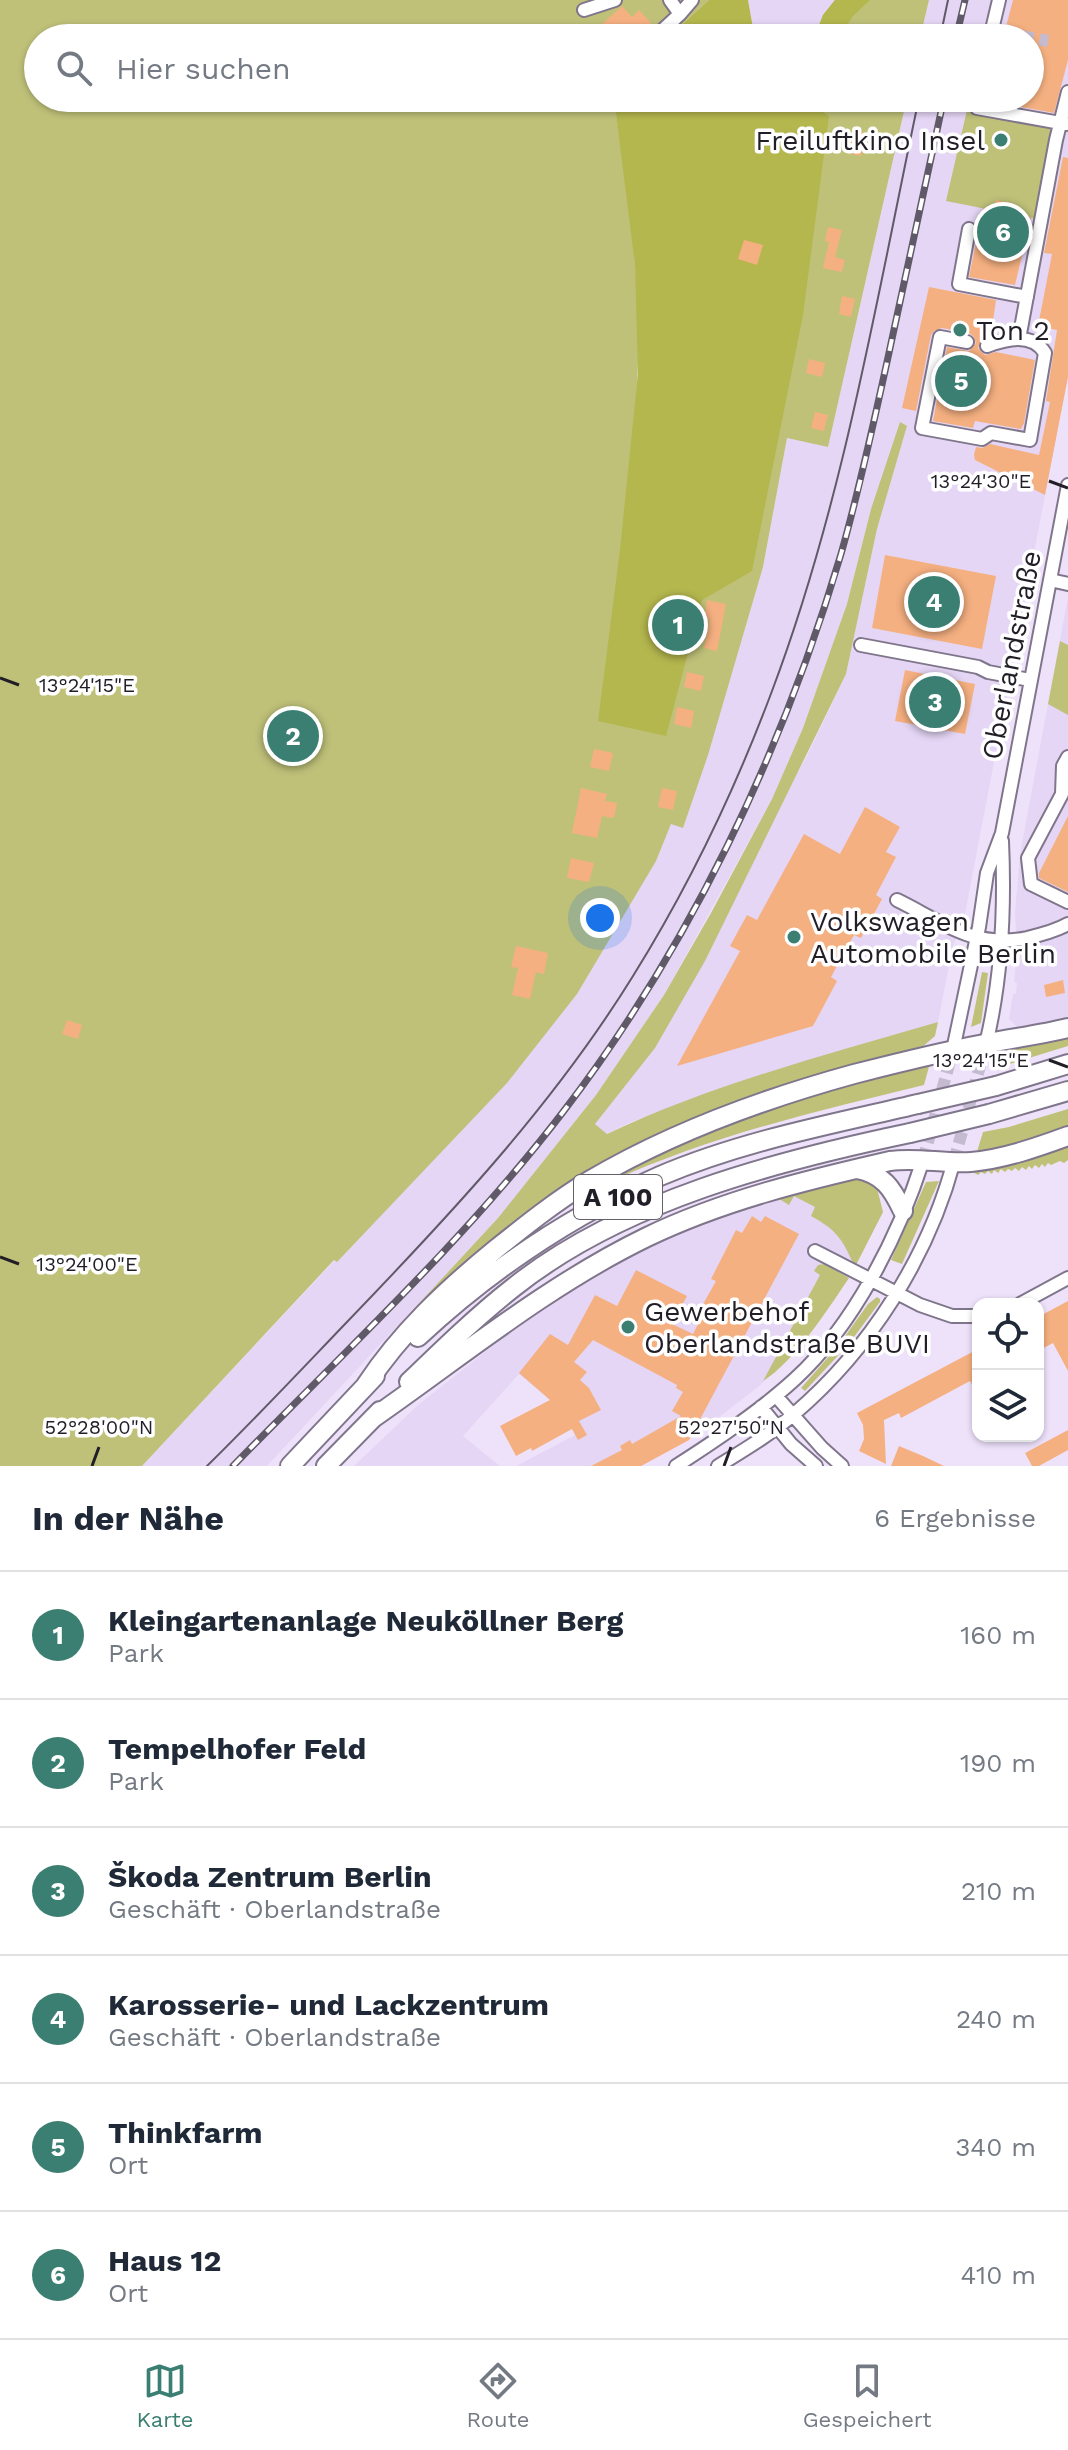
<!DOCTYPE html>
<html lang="de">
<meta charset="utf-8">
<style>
body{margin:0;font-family:"Work Sans",sans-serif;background:#f2f2f3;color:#1f2937}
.controls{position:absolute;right:24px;bottom:24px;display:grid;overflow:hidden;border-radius:16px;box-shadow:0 2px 6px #0004}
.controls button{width:72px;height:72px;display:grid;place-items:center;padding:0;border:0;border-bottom:2px solid #e0e1e3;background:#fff;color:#1f2937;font:40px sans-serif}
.you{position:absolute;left:600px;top:918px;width:28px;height:28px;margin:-20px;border:6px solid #fff;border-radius:50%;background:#1a73e8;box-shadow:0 0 0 12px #1a73e833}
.badge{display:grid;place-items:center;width:52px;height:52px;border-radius:50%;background:#3b7f73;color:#fff;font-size:26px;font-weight:700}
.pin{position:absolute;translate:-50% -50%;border:4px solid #fff;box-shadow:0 2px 8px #0006}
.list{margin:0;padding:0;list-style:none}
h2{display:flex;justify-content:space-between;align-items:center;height:104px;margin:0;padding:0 32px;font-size:34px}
h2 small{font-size:26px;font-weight:400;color:#747a83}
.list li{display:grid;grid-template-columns:52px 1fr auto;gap:24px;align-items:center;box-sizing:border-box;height:128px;padding:0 32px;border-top:2px solid #e0e1e3}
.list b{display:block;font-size:30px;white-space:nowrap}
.list p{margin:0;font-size:26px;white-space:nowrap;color:#747a83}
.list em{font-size:26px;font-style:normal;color:#747a83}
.icon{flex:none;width:44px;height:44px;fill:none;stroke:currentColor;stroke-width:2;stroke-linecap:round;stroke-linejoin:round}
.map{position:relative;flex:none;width:1068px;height:1466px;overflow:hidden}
.search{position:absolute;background:#fff;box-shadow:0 2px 6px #0004;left:24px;right:24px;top:24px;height:88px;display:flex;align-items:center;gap:20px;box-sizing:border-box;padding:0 28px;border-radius:44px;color:#747a83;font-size:30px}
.sheet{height:872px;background:#fff}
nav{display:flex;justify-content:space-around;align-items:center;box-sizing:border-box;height:112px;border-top:2px solid #e0e1e3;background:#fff;font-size:22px;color:#747a83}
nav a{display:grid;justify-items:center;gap:4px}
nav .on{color:#3b7f73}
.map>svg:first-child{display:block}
.built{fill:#e5d6f5}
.green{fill:#bfc179}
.forest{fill:#b4b64e}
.building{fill:#f5b081}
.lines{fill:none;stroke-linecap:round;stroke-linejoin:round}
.minor-tunnel{stroke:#c5bbd1;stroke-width:12;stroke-dasharray:12 6;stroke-linecap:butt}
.minor-casing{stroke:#80768c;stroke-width:16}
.highway-casing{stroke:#80768c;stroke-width:22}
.minor{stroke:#fff;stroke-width:12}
.highway{stroke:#fff;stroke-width:18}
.tram{stroke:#605a68;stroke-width:2}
.rail-casing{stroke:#605a68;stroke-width:7}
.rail{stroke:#fff;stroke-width:4;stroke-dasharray:12;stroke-linecap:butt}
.highway-bridge-casing{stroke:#80768c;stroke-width:22;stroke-linecap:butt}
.highway-bridge{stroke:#fff;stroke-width:18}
.ticks{fill:none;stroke:#221e27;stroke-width:3}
.poi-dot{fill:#3b7f73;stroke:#fff;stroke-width:3}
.labels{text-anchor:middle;stroke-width:7;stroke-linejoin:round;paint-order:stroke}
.shield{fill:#fff;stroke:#646268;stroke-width:2}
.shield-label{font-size:26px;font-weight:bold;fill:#221e27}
.poi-label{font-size:28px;fill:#221e27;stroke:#fff;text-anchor:start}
.street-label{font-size:28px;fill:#221e27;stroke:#fff}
.ticks-label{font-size:20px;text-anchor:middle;fill:#221e27;stroke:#fff;stroke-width:7;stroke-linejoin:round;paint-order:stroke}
</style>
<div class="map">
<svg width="1068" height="1466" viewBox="0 0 1068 1466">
<rect width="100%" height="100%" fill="#eee2fb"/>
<!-- built -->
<path class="built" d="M748 0H835L823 15 814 38H790L753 28Z
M929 0H1068V375L964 919 953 946 938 1022 747 1079 631 1122 606 1134 595 1124 806 758 846 674 877 529 907 426 871 509 847 604 803 728 772 799 664 995 596 1095 498 1218 267 1466H142L335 1260 336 1261 656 861 671 823 682 827 763 567 787 438 828 447 907 98H1030V38H920Z
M1068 597V1023L1020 1030 1009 1019 1013 994H1016L1017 983 1014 982 1017 952 1015 912 1020 854Z
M856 1179 883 1212 849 1278 814 1327 780 1366 757 1388 689 1440 641 1466H516L575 1435 561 1409 519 1374 463 1436 500 1466H354L418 1405 504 1337 592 1275 639 1248 722 1214 792 1192Z"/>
<!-- green -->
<path class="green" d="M0 0H709L667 38H38V98H614C624 172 637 247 638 323 640 380 633 436 627 493L762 98H907L828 447 787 438 763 567 708 755 683 828 671 824 656 861 577 994 507 1083 337 1262 334 1260 142 1466H0Z
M835 0H929L920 38H814L823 15Z
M967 110 1053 126 1037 219 946 201Z
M900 422 907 426 877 529 846 674 705 961 655 1048 595 1124 607 1134C712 1084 826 1055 938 1022L935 1036 920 1049 862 1062 746 1102 504 1234 411 1312 498 1218 596 1095 664 995 711 913 772 799 803 728 847 604 871 509Z
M1060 641 1068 645V715L1048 704Z
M982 972 988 973 981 1023 971 1027Z
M1068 1035V1046L1000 1067 1004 1048Z
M930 1063 924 1085C817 1111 710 1136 610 1182 682 1140 760 1108 841 1084 870 1075 901 1070 930 1063Z
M1068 1109V1129L1047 1138 976 1155 983 1132 1009 1127Z
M1068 1143V1160L1064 1163 1060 1161 1051 1165 1048 1163 1045 1167 1042 1164 1039 1168 1035 1165 1032 1169 1029 1166 1026 1170 1022 1167 1019 1171 1015 1168 1012 1171 1008 1169 1005 1172 1001 1169 998 1173 994 1170 992 1174 988 1171 985 1174 981 1172 978 1175 971 1171Z
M856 1179H866L876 1184 883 1212 855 1267C842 1239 838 1231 811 1216L815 1207 794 1196 789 1205 776 1197 823 1184Z
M939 1181 902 1264 891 1260 926 1182Z
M825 1264 849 1278C828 1309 794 1362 763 1381L820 1275 814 1271 818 1265Z
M877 1297 880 1299V1302L848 1345 805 1391 801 1388 838 1346 868 1304Z"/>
<!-- forest -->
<path class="forest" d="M709 0H748L753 28 790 38H667Z
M835 0H870L853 16 839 38H814L823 15Z
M614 98H819L817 108 829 116 803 315 752 571 702 600 666 736 598 721 620 550 638 373 635 265Z"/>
<!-- building -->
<path class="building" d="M1013 0H1068V60L1054 113 994 102V98H1030V38H1003Z
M622 6 632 17 639 10 651 23 634 38H612L601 25Z
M854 130 863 132 860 144H864L861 156 848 153Z
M1063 157 1068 158V377L1045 495 975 460 974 455 976 447 982 448 990 444 1039 455 1050 402 1046 401 1057 330 1038 326 1052 254 1044 253Z
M996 200 1005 202 1003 212 1031 218 1015 285 969 277 983 208 993 210Z
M828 227 842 230 835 257 845 260 842 272 823 268 829 242 825 241Z
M744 240 763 245 757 265 738 259Z
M929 287 996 300 991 335 981 340 978 348 985 355 996 352 1035 360 1024 423 1021 429 975 421 973 428 933 421 947 347 969 351 976 343 973 336 969 333 942 328 934 331 931 335 916 411 902 408Z
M842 296 855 299 851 317 839 314Z
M809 359 825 363 822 377 806 373Z
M815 412 828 415 824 431 811 428Z
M885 555 996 576 982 649 872 628Z
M707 600 726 604 717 651 704 648 710 619 704 618Z
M905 670 975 684 965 734 895 721Z
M687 672 704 676 701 691 684 687Z
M677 707 694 711 691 728 674 724Z
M594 749 613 753 609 771 590 767Z
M581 788 607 794 605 801 617 803 614 818 602 816 597 838 572 833Z
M662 788 677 791 673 810 658 807Z
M865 807 900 827 886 852 896 857 876 895 882 899 861 938 854 935 831 977 837 981 813 1026 677 1066 740 951 730 946 747 915 757 920 804 834 840 854Z
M1068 816V892L1039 878V873Z
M571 858 594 863 589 882 567 878Z
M516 946 548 953 544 974 536 972 530 999 512 995 518 968 511 967Z
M1063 980 1065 993 1046 997 1044 985Z
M67 1020 82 1025 78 1039 62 1034Z
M752 1216 761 1222 765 1216 799 1234 689 1440 641 1466H591L622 1450 620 1446 630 1440 632 1444 681 1416 672 1411 683 1392 676 1388 677 1385 593 1340 574 1362 587 1372 580 1380 589 1388 601 1410 579 1421 587 1435 578 1440 572 1429 532 1451 531 1448 516 1456 500 1426 550 1400 519 1373 550 1334 568 1345 595 1295 617 1306 636 1270 687 1296 672 1324 693 1334 706 1308 702 1306 716 1281 711 1279 736 1230 742 1233Z
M1068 1301V1371L1053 1343 1038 1351V1317Z
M978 1349V1396L970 1381 901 1418 899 1413 884 1420 886 1464 859 1451 864 1439 863 1425 857 1413Z
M1068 1430V1450L1039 1466H1032L1025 1453Z
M899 1446 923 1456 944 1466H891Z"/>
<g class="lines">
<!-- minor-tunnel -->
<path class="minor-tunnel" d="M1004 33 1048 41
M923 1160 953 1050
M954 1161 986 1044"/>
<defs>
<path id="minor" d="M670 0 680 14
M584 10 615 0
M654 38 680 14 692 0
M990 38 999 0
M976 98 977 108 1066 124
M969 229 959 284 1027 297
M1019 339 1056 140 1068 92
M967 342 940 337 922 428 982 439 991 433 1030 440 1045 353C1032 332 1006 339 987 346
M1050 580 1068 584
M861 645 978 667 988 672 1030 680
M1068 757 1063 766 1062 794 1028 858 1031 884 1068 902
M897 900C942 922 974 949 1027 938 1040 935 1056 931 1068 924
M986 1044C1002 978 1005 908 1002 841
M953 1050 979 927 987 873 1002 833 1068 485
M815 1251 920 1305 952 1316H978
M1020 1304 1068 1278
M776 1396 822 1448 842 1466
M761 1407 791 1444 816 1466
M676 1466C717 1440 759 1412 795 1379 854 1325 899 1235 923 1160
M718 1466C744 1450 771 1434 794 1414 870 1349 928 1258 954 1161"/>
<path id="highway" d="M996 1086 1068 1064
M989 1114 1068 1091
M857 1169C883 1174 892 1188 903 1211
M418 1337C490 1270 570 1216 660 1176 742 1141 832 1124 918 1104
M409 1382C443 1349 477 1316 514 1287 622 1201 776 1161 910 1133
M366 1385C401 1332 447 1289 496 1249 526 1225 556 1201 589 1181 670 1133 763 1099 854 1074 897 1063 941 1052 984 1044 1013 1038 1040 1035 1068 1028
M373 1418C462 1356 548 1285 647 1237 724 1200 807 1180 890 1161 917 1157 944 1164 971 1162 1004 1159 1038 1147 1068 1136
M290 1466 375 1376
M326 1466 380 1411"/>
</defs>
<!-- minor casing -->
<use href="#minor" class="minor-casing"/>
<!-- highway casing -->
<use href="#highway" class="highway-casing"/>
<!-- minor -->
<use href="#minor" class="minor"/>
<!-- highway -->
<use href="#highway" class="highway"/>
<!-- tram -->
<path class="tram" d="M940 38 948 0
M207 1466C254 1420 300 1371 346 1323 450 1215 554 1104 633 976 689 886 735 790 772 691 844 500 877 296 919 98"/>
<defs>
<path id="rail" d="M956 38 965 0
M233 1466C345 1351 465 1240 563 1112 689 948 782 753 841 554 859 491 873 426 887 362 906 274 925 186 944 98"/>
</defs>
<!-- rail casing -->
<use href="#rail" class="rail-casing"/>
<!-- rail -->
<use href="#rail" class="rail"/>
<defs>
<path id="highway-bridge" d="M918 1104 996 1086
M910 1133 989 1114"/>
</defs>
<!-- highway-bridge casing -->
<use href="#highway-bridge" class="highway-bridge-casing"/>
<!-- highway-bridge -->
<use href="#highway-bridge" class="highway-bridge"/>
</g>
<!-- ticks -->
<path class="ticks" d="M1049 481 1068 488M0 678 19 685M1049 1060 1068 1067M0 1257 19 1264M92 1466 99 1447M724 1466 731 1447"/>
<!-- markers -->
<g class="poi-dot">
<circle cx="1001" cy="140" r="8"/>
<circle cx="960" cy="330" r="8"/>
<circle cx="794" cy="937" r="8"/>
<circle cx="628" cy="1327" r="8"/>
</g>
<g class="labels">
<!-- shield labels -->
<rect class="shield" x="574" y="1175" width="88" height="44" rx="6"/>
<g class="shield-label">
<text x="618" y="1206">A 100</text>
</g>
<!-- poi labels -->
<g class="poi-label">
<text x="985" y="150" text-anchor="end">Freiluftkino Insel</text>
<text x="976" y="340">Ton 2</text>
<text x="810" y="931">Volkswagen<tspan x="810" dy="32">Automobile Berlin</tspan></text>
<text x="644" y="1321">Gewerbehof<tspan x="644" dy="32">Oberlandstraße BUVI</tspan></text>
</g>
<!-- street labels -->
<g class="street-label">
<text transform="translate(1011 655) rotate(-79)" y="10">Oberlandstraße</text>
</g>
</g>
<g class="ticks-label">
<text x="981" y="488">13°24'30"E</text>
<text x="87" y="692">13°24'15"E</text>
<text x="981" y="1067">13°24'15"E</text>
<text x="87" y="1271">13°24'00"E</text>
<text x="99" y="1434">52°28'00"N</text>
<text x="731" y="1434">52°27'50"N</text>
</g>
</svg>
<div class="controls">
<button><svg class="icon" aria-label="locate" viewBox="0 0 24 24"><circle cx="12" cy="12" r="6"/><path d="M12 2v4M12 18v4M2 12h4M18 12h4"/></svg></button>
<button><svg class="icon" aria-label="layers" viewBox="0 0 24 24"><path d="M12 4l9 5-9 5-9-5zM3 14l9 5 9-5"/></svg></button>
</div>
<div class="you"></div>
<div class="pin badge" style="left:678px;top:625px">1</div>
<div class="pin badge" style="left:293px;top:736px">2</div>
<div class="pin badge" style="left:935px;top:702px">3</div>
<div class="pin badge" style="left:934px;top:602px">4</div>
<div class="pin badge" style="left:961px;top:381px">5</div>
<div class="pin badge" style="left:1003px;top:232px">6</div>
<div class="search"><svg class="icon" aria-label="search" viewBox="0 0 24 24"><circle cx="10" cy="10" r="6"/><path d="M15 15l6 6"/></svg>Hier suchen</div>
</div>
<section class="sheet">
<h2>In der Nähe<small>6 Ergebnisse</small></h2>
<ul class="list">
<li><span class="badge">1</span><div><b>Kleingartenanlage Neuköllner Berg</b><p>Park</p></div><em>160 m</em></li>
<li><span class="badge">2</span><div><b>Tempelhofer Feld</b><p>Park</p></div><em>190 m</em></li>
<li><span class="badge">3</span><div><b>Škoda Zentrum Berlin</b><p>Geschäft · Oberlandstraße</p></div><em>210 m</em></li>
<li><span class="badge">4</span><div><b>Karosserie- und Lackzentrum</b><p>Geschäft · Oberlandstraße</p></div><em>240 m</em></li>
<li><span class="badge">5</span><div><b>Thinkfarm</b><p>Ort</p></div><em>340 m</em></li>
<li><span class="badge">6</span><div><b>Haus 12</b><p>Ort</p></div><em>410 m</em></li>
</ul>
</section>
<nav>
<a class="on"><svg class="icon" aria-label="map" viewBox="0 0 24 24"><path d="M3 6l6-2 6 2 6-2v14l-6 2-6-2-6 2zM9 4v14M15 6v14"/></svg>Karte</a>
<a><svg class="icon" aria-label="directions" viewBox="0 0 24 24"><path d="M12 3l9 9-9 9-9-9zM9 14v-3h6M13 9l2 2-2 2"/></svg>Route</a>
<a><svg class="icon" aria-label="saved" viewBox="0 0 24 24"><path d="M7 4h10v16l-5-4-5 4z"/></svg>Gespeichert</a>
</nav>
